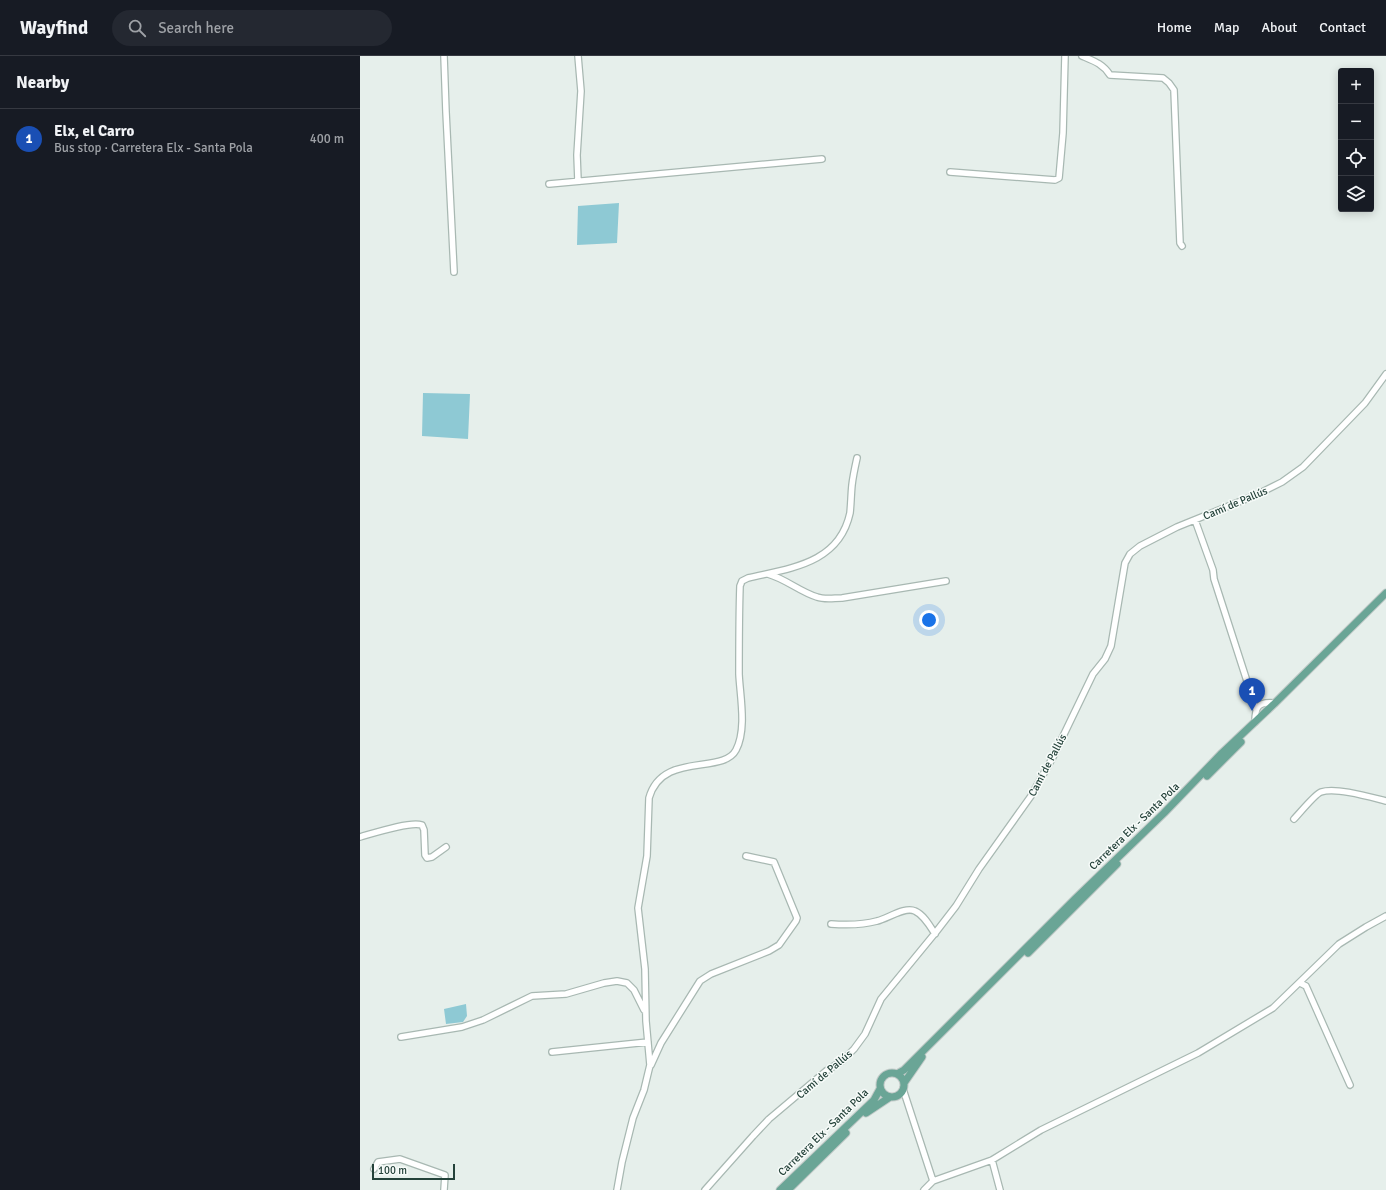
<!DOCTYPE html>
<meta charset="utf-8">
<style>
body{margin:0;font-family:Signika,sans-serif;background:#242831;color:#f1f3f6}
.controls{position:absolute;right:12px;top:12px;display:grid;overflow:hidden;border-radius:4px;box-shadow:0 2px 10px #0003}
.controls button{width:36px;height:36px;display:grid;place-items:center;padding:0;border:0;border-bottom:1px solid #363941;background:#171b24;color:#f1f3f6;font:20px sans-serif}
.scale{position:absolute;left:12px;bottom:10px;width:83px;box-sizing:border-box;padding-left:4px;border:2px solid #24423a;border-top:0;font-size:11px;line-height:14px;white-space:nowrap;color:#24423a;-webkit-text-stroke:3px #f7fbf9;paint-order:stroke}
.you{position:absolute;left:569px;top:564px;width:14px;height:14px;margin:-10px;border:3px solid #fff;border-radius:50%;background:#1a73e8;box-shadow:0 0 0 6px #1a73e833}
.badge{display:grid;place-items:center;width:26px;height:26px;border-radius:50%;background:#ea580c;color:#fff;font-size:13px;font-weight:700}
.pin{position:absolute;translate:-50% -33px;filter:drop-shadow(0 1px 2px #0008)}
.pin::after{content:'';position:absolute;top:21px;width:14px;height:12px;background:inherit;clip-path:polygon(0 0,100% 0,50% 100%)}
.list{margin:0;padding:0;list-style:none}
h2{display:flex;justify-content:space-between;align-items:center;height:52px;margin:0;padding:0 16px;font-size:17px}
h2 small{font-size:13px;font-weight:400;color:#9ea1a6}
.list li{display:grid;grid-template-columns:26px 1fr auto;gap:12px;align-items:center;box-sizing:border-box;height:60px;padding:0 16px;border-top:1px solid #363941}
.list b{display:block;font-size:15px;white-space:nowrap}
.list p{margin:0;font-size:13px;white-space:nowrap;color:#9ea1a6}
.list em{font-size:13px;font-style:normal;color:#9ea1a6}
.icon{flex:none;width:22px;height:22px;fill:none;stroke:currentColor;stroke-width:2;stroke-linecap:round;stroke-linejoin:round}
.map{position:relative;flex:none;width:1026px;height:1134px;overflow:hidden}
header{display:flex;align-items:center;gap:24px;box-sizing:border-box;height:56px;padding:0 20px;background:#171b24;border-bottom:1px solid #363941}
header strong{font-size:19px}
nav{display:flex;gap:22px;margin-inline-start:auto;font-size:14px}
.search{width:280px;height:36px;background:#242831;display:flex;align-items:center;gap:10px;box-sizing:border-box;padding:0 14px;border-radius:22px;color:#9ea1a6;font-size:15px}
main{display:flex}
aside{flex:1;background:#171b24}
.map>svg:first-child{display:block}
.water{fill:#8ec9d4}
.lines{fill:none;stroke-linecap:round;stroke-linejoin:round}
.minor-casing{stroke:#a8b8b2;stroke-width:8}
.major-casing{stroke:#c2cac8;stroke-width:9}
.minor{stroke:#fff;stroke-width:5.5}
.major{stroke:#6aa596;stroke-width:7}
.labels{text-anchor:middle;stroke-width:3;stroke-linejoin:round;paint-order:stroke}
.street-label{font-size:11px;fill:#24423a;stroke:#f7fbf9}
</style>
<header>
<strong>Wayfind</strong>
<div class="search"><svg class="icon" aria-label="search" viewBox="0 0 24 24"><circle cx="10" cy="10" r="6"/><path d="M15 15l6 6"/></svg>Search here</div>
<nav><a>Home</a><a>Map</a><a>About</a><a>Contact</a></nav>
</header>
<main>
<aside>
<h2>Nearby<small></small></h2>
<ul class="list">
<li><span class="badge" style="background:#1a4fb4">1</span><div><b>Elx, el Carro</b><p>Bus stop · Carretera Elx - Santa Pola</p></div><em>400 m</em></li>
</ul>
</aside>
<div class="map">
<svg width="1026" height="1134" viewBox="0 0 1026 1134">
<rect width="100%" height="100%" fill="#e6efeb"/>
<!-- water -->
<path class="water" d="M259 147 257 187 217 189 218 150Z
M63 337 110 338 108 383 62 380Z
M106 948 107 960 103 966 86 968 84 953Z"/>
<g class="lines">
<defs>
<path id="minor" d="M84 0 86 56 94 216
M218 0 221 35 217 99 218 125
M722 0C734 5 743 8 750 19L803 22 809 27 814 34 820 187 822 190
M590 116 695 124 699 122 703 77 705 0
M189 128 462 103
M835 464 853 514 854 523 896 653
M408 518C426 523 440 536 457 541 465 544 474 542 482 542L586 525
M895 666C895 651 898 645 915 647
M934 763C939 758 955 738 961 736 976 731 1010 741 1026 745
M0 781C14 777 50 765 62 769L64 774 65 799 67 802 72 801 86 791
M471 868C486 869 503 869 517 865 527 863 545 850 555 855 564 859 570 870 575 878
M940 927 946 930 990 1029
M41 981 102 971 123 964 172 940 206 938 244 927 257 925 267 927 274 934 284 954
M192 996 288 986
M291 1009 301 987 340 925 351 918 409 895 419 889 436 865 437 862 414 806 386 800
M543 1033 573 1125
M632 1104 640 1134
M14 1113 18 1106 40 1103 85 1119 84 1134
M257 1134 262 1106 273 1062 284 1034 290 1009 286 965 285 913 278 852 287 800 289 742C302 695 363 719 376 694 387 673 380 640 379 618 379 589 379 559 380 530L382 525 388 522C430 512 479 508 490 457 491 448 491 439 492 429 493 420 495 411 497 402
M345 1134 393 1080 409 1063 466 1015 482 1005 494 993 505 978 521 943 576 876 596 850 619 813 671 740 693 701 733 618 745 603 751 590 765 507 770 498 780 490 817 471 896 439 922 426 943 411 1005 347 1026 318
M564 1134 573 1125 632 1104 681 1074 838 997 913 952 979 888 1006 871 1026 860"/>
<path id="major" d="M847 720 881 686
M668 897 757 808
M520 1029a12 12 0 1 1 24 0a12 12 0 1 1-24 0Z
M537 1018 544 1014 715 843 804 757 862 697 915 647 1026 537
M544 1027 562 1001
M506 1057 530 1041
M420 1134 514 1044 520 1033
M428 1134 486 1077"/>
</defs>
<!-- minor casing -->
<use href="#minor" class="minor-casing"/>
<!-- major casing -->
<use href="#major" class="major-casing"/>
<!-- minor -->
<use href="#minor" class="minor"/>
<!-- major -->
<use href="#major" class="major"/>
</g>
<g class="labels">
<!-- street labels -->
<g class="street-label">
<text transform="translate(875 447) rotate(-23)" y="4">Camí de Pallús</text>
<text transform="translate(687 709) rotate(-62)" y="4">Camí de Pallús</text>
<text transform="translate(774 770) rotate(-44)" y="4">Carretera Elx - Santa Pola</text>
<text transform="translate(464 1018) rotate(-40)" y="4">Camí de Pallús</text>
<text transform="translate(463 1076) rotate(-44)" y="4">Carretera Elx - Santa Pola</text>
</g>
</g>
</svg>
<div class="controls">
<button>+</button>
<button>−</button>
<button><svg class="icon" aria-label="locate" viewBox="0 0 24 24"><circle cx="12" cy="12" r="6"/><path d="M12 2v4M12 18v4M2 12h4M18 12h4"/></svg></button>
<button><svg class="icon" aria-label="layers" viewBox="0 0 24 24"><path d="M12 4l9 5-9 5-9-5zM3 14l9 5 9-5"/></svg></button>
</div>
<div class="scale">100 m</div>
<div class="you"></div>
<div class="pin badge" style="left:892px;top:655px;background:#1a4fb4">1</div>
</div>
</main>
